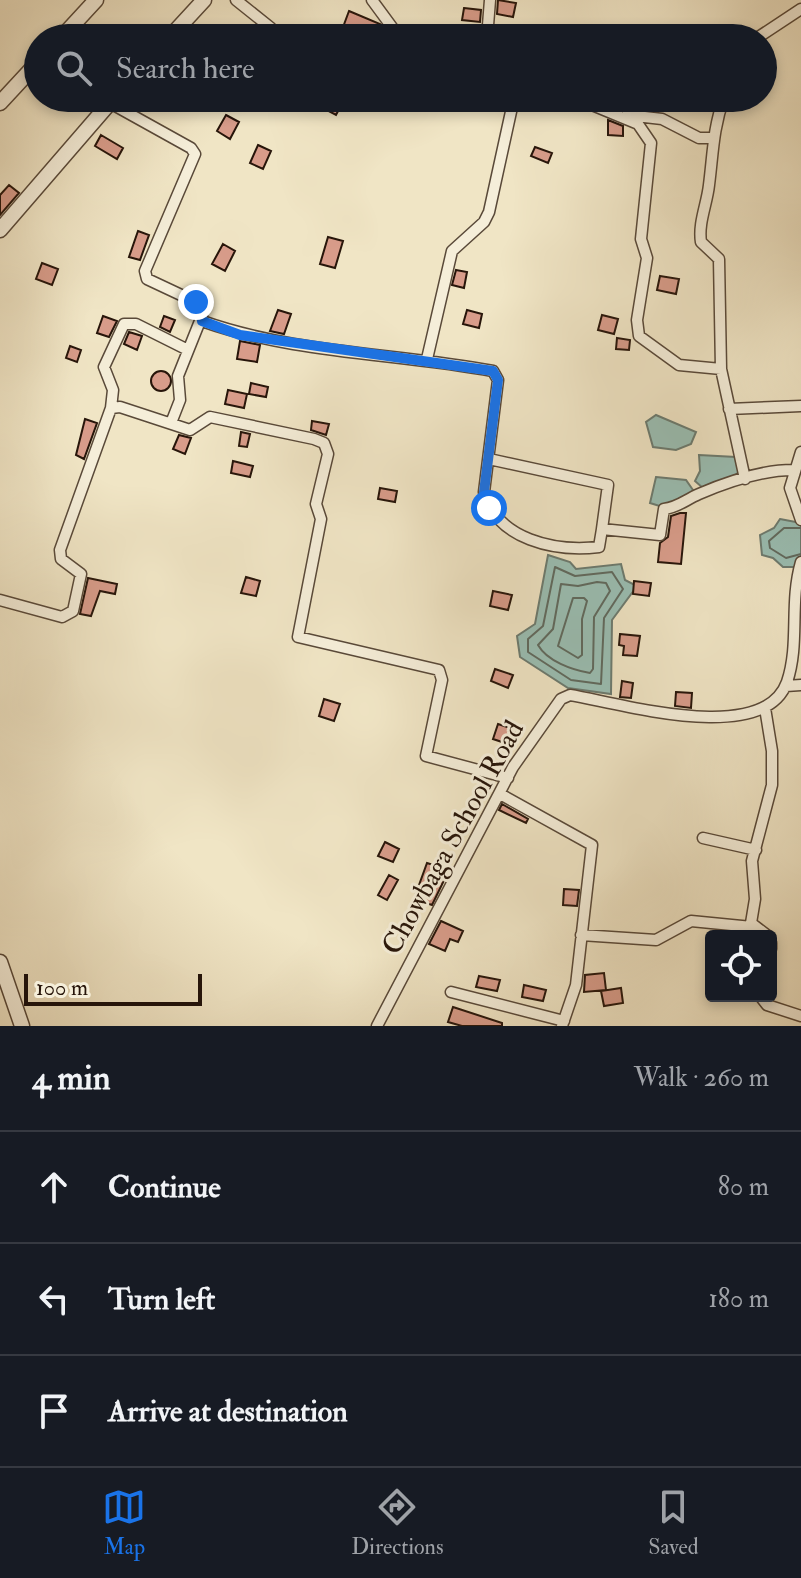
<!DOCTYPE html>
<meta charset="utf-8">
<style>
body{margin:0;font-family:"IM FELL Double Pica",serif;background:#20242c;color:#f1f3f6}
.controls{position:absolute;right:24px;bottom:24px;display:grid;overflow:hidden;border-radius:8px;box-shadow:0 4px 12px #0003}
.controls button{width:72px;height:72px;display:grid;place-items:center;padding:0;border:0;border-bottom:2px solid #363941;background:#171b24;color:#f1f3f6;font:40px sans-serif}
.scale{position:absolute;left:24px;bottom:20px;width:178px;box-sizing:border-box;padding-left:8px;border:4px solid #27150a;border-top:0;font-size:22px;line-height:28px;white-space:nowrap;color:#27150a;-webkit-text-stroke:6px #f5eed9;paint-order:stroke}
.stop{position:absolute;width:24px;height:24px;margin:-18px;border:6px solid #1a73e8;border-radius:50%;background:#fff}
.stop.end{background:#1a73e8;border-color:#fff;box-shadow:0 2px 8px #0008}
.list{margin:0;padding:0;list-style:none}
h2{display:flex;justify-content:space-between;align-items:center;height:104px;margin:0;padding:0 32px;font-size:34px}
h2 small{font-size:26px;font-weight:400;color:#9ea1a6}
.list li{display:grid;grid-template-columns:52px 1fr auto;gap:24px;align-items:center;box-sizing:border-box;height:112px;padding:0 32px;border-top:2px solid #363941}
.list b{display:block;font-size:30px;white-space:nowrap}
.list em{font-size:26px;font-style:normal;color:#9ea1a6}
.icon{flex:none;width:44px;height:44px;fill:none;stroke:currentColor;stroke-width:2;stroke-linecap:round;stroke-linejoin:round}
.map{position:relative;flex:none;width:801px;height:1026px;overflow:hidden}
.search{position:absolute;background:#171b24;box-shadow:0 4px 12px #0003;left:24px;right:24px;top:24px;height:88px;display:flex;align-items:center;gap:20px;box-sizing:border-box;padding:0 28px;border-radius:44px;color:#9ea1a6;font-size:30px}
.sheet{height:440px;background:#171b24}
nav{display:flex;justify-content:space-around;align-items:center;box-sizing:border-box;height:112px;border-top:2px solid #363941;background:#171b24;font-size:22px;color:#9ea1a6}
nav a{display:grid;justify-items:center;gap:4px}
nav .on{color:#1a73e8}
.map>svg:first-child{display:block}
.water{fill:#9abfb4;stroke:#6c7b70;stroke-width:2}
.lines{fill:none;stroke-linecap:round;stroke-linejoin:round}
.shore{stroke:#606a5f;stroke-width:2}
.building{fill:#d89c8a;stroke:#27150a;stroke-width:2}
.minor-casing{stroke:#594939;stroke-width:13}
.tertiary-casing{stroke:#594939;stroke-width:17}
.minor{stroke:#f5eed9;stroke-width:10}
.tertiary{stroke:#f5eed9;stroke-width:14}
.route{stroke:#1a73e8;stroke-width:10}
.labels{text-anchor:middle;stroke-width:6;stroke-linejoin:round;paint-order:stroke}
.street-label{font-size:28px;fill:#27150a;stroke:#f5eed9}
</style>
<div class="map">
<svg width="801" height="1026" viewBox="0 0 801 1026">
<rect width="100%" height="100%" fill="#f0e5c5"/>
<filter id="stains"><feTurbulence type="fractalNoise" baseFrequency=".0025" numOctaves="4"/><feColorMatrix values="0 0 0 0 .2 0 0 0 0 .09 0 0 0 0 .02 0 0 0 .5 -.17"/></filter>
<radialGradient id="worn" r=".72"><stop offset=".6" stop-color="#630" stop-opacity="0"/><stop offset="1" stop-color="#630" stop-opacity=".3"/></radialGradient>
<!-- water -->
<path class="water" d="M656 415 696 432 691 444 676 450 653 447 646 422Z
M699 455 736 457 743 468 727 483 704 489 695 481 700 471Z
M656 477 686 480 693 490 687 503 666 508 650 503Z
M780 519 801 523V556L795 567H783L773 558 762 555 760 535 774 528Z
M548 555 570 562 576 569 621 564 625 580 637 586 612 620 611 694 568 688 520 657 517 636 535 624Z"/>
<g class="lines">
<!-- shore -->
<path class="shore" d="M801 528H784L769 541 770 548 786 558 801 554
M555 567 575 576 612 572 623 589 604 618 601 684 571 680 528 652V639L543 626Z
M597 582 606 583 610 591 594 617 593 669 590 673C572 670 547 661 538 645L553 629 561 584 578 586Z
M573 598H584L587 601 582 619V655L578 658 558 646Z"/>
</g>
<!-- building -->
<path class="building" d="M498 0 516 3 513 17 497 14Z
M464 8 481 10 480 22 462 20Z
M349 11 380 24 377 37 356 29 352 38H339Z
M329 98H345L336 115 323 108Z
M226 115 239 122 230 139 217 131Z
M608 120 623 126V136L608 135Z
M101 135 123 148 117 159 95 146Z
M258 145 271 151 263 169 250 163Z
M535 147 552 153 548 163 531 156Z
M9 185 19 193 0 215V195Z
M138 231 149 235 140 260 129 257Z
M328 237 343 241 335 268 320 264Z
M223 244 235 251 225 271 212 264Z
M42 263 58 269 52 285 36 279Z
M456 270 467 272 464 288 452 285Z
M660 276 679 279 676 294 657 290Z
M278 310 291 314 284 334 270 331Z
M467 310 482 314 479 328 463 324Z
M602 315 618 319 614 334 598 330Z
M103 316 117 321 109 337 97 333Z
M164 316 175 320 170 332 160 327Z
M129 332 142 336 137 350 124 344Z
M617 338 630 340 629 350 616 349Z
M240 341 260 345 257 362 237 359Z
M70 346 81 350 77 362 66 358Z
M151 381a10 10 0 1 1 20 0a10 10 0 1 1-20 0Z
M251 383 268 387 266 397 249 394Z
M228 390 247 394 244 408 225 404Z
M85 419 97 423 84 459 76 455Z
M312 421 329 424 326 435 311 430Z
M241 432 250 434 247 447 239 446Z
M179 435 191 438 185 454 173 449Z
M233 461 253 466 250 477 231 473Z
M380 488 397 491 395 502 378 499Z
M680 513H686L681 564 658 562 660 543 668 537 671 516Z
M246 577 260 581 256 596 241 593Z
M88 578 117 584 115 594 100 591 91 616 80 614Z
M634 581 651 583 649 596 633 594Z
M493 591 512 595 508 610 490 606Z
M620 634 640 636 637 656 623 655 624 646 619 645Z
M495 669 513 675 508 688 491 681Z
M622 681 633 683 631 698 620 697Z
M676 692 692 693 691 708 675 706Z
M324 699 340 704 334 721 319 716Z
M498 724 516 730 511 745 493 739Z
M502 804 528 819 526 823 499 810Z
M385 842 399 849 393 862 378 856Z
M427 863 449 870 432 905 414 899Z
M389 875 398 880 387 900 378 895Z
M564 889 579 890 577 906 563 905Z
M441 921 463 931 458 942 450 939 445 951 429 944Z
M604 973 606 990 584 992 585 975Z
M479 976 500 980 497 991 476 987Z
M524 985 546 990 543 1001 522 997Z
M621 988 623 1003 604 1006 601 991Z
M453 1007 502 1023V1026H462L448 1022Z"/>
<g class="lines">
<defs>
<path id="minor" d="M236 0 271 28
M372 0 400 38
M487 38 490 0
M757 38 801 9
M575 98 638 124 651 143 641 239 647 258 637 320 639 336 679 365 721 369
M724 98C713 128 713 154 709 185 707 204 698 223 701 242L719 259 721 369 745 479
M110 103 191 148 195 154 145 271 147 279 196 302 202 316 178 376 180 400 171 423
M627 115 662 119 699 138H712
M202 321C295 354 397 353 493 371L498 380 484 492C497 540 555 552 599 547L602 529 660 535 664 509C679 507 685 500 699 494 727 482 762 470 793 470
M427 359 452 251 484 222 489 212 514 98
M111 408 113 390 104 367 124 324H136L188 350
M729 409 801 406
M801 452 790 488 801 520
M489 459 608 485 602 529
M0 600 62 617 73 611 81 574 61 559 60 550 111 408 120 407 190 430 210 417 314 439 324 443 328 454 316 504 321 519 298 637 439 670 442 680 426 756 508 778
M786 686 801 685
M765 708 772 751V785L752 861 755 899 751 923 768 936
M500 794 592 845 576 985 562 1026
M703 838 756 850
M581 935 656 940 691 921 752 927
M771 943V949
M451 992 564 1021
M760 996 767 1005 801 1016
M377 1026 513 767 561 699 570 695C619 703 764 747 787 682 800 643 789 604 801 562"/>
<path id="tertiary" d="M61 38 96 0
M169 38 204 0
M0 103 38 62
M0 230 114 98
M0 962 22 1026"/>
</defs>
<!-- minor casing -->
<use href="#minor" class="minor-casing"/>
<!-- tertiary casing -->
<use href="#tertiary" class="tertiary-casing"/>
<!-- minor -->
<use href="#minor" class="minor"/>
<!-- tertiary -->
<use href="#tertiary" class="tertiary"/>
</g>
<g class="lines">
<!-- route -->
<path class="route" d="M196 302 201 309 202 321 240 335 493 371 498 380 484 492 489 508"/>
</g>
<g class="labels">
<!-- street labels -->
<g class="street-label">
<text transform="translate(452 837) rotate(-61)" y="10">Chowbaga School Road</text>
</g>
</g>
<rect width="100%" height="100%" filter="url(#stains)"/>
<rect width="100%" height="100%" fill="url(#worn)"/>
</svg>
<div class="controls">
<button><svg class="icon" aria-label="locate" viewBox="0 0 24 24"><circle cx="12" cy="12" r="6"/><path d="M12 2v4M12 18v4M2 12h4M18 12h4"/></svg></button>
</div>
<div class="scale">100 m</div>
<div class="stop" style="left:489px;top:508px"></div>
<div class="stop end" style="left:196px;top:302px"></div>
<div class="search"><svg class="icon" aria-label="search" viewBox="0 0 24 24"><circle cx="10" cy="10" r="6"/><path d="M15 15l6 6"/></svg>Search here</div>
</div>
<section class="sheet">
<h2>4 min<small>Walk · 260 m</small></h2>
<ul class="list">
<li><svg class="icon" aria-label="ahead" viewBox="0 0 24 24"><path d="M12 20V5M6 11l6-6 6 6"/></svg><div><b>Continue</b></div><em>80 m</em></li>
<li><svg class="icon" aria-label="left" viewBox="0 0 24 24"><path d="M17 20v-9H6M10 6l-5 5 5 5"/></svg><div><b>Turn left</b></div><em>180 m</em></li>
<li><svg class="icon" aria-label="arrive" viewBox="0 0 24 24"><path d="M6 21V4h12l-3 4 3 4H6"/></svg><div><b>Arrive at destination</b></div></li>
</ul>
</section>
<nav>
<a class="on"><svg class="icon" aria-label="map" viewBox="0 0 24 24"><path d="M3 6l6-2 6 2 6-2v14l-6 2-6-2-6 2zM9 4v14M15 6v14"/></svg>Map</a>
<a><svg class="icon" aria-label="directions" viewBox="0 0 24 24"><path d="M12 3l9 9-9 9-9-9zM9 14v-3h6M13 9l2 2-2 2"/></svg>Directions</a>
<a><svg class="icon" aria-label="saved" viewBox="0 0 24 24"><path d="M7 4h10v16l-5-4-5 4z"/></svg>Saved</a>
</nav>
